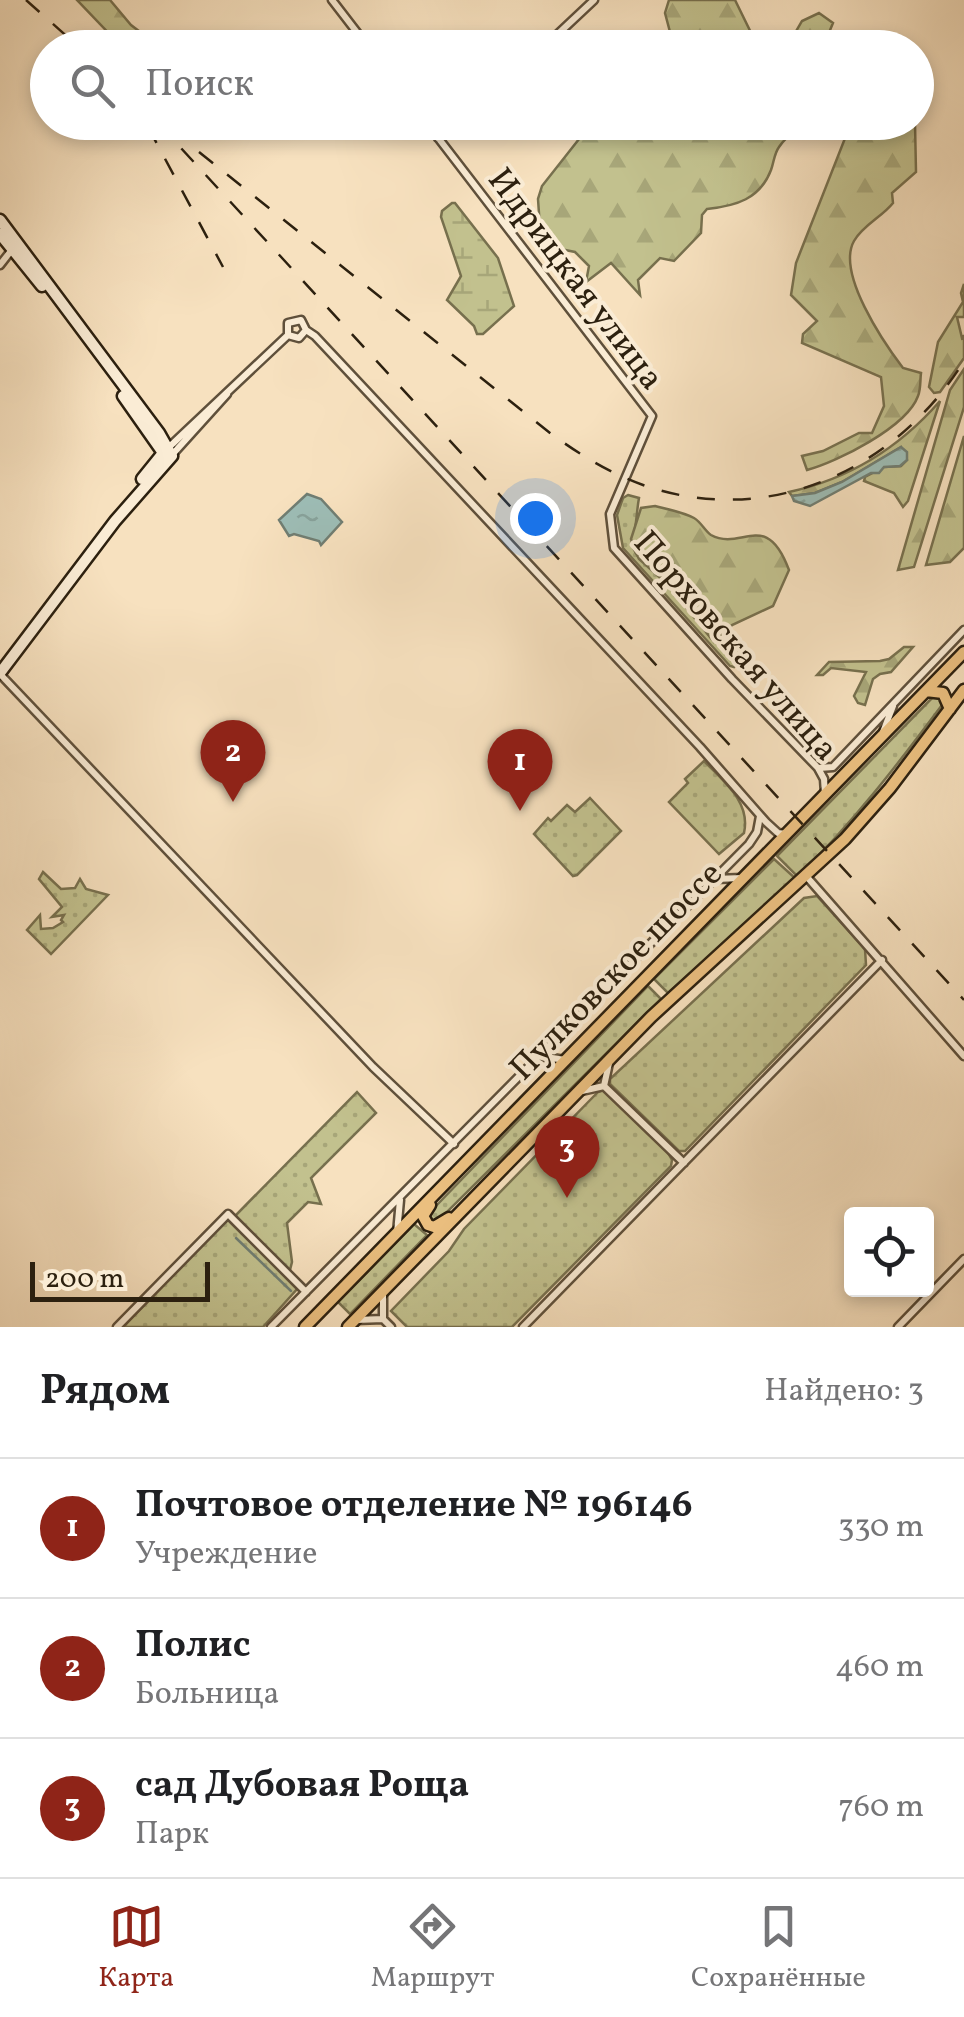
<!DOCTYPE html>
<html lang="ru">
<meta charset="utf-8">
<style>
body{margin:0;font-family:Vollkorn,serif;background:#f2f2f2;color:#202124}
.controls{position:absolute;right:30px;bottom:30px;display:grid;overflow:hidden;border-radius:10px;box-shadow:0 5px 15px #0003}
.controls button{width:90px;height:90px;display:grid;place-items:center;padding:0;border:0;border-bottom:2px solid #e0e0e0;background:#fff;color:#202124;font:50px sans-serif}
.scale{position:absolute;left:30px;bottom:25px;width:180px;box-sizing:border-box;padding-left:10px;border:5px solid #2c200f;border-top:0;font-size:28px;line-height:35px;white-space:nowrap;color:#2c200f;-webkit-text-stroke:8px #faecd5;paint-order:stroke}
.you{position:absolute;left:535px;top:518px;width:35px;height:35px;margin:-25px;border:8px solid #fff;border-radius:50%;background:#1a73e8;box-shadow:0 0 0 15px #1a73e833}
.badge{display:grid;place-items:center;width:65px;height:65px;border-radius:50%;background:#8f2418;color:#fff;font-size:32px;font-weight:700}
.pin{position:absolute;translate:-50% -82px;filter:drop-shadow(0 2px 5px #0008)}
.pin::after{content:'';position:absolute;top:52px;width:35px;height:30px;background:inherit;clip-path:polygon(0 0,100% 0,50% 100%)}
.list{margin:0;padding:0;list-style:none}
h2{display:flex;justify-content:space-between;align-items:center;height:130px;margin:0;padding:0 40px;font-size:42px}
h2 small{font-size:32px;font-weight:400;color:#757577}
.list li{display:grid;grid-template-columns:65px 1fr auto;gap:30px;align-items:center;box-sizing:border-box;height:140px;padding:0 40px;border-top:2px solid #e0e0e0}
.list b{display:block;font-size:38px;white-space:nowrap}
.list p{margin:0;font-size:32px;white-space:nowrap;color:#757577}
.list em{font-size:32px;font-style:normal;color:#757577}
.icon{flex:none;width:55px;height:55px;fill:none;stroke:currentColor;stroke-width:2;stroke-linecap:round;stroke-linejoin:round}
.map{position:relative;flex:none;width:964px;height:1327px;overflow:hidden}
.search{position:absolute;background:#fff;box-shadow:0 5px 15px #0003;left:30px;right:30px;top:30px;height:110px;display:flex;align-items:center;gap:25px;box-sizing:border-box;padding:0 35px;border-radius:55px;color:#757577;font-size:38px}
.sheet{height:550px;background:#fff}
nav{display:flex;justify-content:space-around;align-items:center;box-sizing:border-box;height:140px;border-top:2px solid #e0e0e0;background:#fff;font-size:28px;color:#757577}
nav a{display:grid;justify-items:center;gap:5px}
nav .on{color:#8f2418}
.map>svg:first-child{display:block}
.grass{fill:url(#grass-dots);stroke:#77704e;stroke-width:2.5}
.forest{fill:url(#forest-firs);stroke:#77704e;stroke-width:2.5}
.wetland{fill:url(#wetland-marsh);stroke:#77704e;stroke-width:2.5}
.water{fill:url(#water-ripples);stroke:#707e73;stroke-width:2.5}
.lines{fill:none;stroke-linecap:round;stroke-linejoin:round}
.stream{stroke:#707e73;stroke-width:2.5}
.street-casing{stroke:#5f503b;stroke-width:11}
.secondary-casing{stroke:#2c200f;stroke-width:15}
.primary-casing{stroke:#2c200f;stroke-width:15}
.street{stroke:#faecd5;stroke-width:6}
.secondary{stroke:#faecd5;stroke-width:10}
.primary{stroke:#ecc080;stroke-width:10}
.rail{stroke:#2c200f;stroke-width:2.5;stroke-dasharray:18 18;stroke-linecap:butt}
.labels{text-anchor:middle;stroke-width:8;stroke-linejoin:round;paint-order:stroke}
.street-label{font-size:35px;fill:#2c200f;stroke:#faecd5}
</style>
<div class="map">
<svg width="964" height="1327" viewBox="0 0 964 1327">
<defs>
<pattern id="grass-dots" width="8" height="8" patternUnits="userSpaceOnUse" patternTransform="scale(2.5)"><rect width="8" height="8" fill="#c2c18e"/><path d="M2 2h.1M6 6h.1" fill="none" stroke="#a7a679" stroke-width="1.8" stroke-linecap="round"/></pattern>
<pattern id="forest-firs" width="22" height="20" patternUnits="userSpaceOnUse" patternTransform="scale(2.5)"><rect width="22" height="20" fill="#c2c18e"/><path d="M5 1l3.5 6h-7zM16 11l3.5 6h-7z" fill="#a7a679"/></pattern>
<pattern id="wetland-marsh" width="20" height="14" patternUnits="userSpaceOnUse" patternTransform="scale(2.5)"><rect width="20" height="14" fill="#c2c18e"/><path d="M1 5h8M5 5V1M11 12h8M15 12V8" fill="none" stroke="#a7a679"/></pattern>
<pattern id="water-ripples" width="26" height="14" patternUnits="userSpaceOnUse" patternTransform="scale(2.5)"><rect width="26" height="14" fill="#9dbdb6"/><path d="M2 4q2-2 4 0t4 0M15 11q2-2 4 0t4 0" fill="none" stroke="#87a29b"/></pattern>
</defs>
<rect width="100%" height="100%" fill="#f7e1bf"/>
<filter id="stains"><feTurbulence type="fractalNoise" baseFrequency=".002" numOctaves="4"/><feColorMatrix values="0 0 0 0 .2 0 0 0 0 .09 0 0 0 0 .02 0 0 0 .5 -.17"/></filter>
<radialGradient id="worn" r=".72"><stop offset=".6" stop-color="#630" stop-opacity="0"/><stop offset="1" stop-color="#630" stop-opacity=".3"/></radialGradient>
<!-- grass -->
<path class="grass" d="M628 495 639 498C636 514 637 529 631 544L639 559 675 591 711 638 719 639 726 633 746 650 734 667 730 666 623 548 617 515 623 498Z
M935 695 943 701 942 705C895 768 854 821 798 877L777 856Z
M704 761C724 782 751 802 744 833L719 854 669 802 688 783 685 779Z
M590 798 621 831 577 875 573 876 534 834 548 818 551 821 567 805 575 812Z
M774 859 796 879 668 993 654 979Z
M43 872 61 889 75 888 80 879 86 889 108 895 51 954 27 930 40 915 41 929 53 928 63 922 61 920 64 915 52 917 62 907 39 879Z
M817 896 865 949 866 965 685 1151H679L610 1084V1079L804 898Z
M648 986 661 999 438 1221 430 1220 429 1215 435 1207Z
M604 1090 667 1151 672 1160 671 1166 512 1327H407L391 1311 449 1251 464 1229 598 1092Z
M357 1092 376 1113 311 1178 321 1204 308 1202 287 1223 292 1262 290 1270 235 1216Z
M230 1220 298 1288 263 1327H123L224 1221Z
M414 1224 427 1235 350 1314 338 1302Z"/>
<!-- forest -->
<path class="forest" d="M77 0H110L131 25 160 47H122Z
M669 0H735L758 47H674L665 13Z
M819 13 833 23 823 47H787L802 21Z
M605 123V122L797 123C791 137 786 136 779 147 774 154 774 162 771 170 760 199 736 206 707 209L702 215 701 233 674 261 660 258 638 280 640 295 611 263 586 282 589 266 575 252 545 246 540 228 538 199 542 186 583 134Z
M851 123H915L916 172 892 193 893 203C882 217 863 225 854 241 836 273 884 343 903 368L921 373C920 380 921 389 918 396 907 427 837 462 807 470L802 456 823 451 859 433H872L884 406 881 377 802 343 803 334 817 321 791 295 796 263Z
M964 284V317H957L962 338 964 336V358L940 392 934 393 929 387 938 342 963 302 961 293Z
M964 369V407L914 567 898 570 950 390Z
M940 401 908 501 903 507 894 493 864 481 865 477 884 467 901 466 907 460 901 447 842 482 815 493 792 496 789 492C849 479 899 448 940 401Z
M964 436V548L950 562 926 565Z
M655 506C667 509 683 512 694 518 701 522 705 531 711 535 742 552 766 508 789 570L773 606 732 625 714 642 663 579 636 553 631 539 641 508Z
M904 647H913L891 672 880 674 873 679 865 705 858 703 854 696 866 672 831 668 823 675H817L829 662 880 661 889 659Z"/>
<!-- wetland -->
<path class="wetland" d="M452 203H455L498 258 514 306 483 334H477L474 326 447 300 461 276 441 217 442 211Z"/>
<!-- water -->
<path class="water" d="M901 447 907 452V460L900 466 884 467 879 473H871L810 506 794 501 792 496 815 493 842 482Z
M307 494 321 499 342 522 321 545 319 541 294 534 289 536 279 520Z"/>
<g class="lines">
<!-- stream -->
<path class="stream" d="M236 1238 291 1291"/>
<defs>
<path id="street" d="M332 0 369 48
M543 48 594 0
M426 122 652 416 610 514 614 548 732 679 818 768 824 779 825 794
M438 138 457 122
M0 265 14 247
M288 335 299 338 306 330
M166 450 288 335V323L301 320 306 330 315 336 700 747 766 822 778 833 786 834
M171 456 227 394
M0 674 373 1067 454 1144
M883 732 893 706
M819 768 833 767 964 630
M807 877 964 1056
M715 879 742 878
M539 1056 565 1060
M604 1086 609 1063
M582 1091 604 1086 684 1163
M397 1233 400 1200
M383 1295V1319
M356 1320 383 1319 391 1327
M117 1327 228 1214 306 1292
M271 1327 749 844 757 832 760 816
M523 1327 882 960
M898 1327 964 1259"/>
<path id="secondary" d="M0 220 159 433 172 456 115 521 0 673
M0 234 42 286
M123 396 163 453 142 479"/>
<path id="primary" d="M926 691 943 693 950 709
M430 1205 423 1216 428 1225 434 1227 449 1218
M305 1327 964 652
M348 1327 651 1017 845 839 890 788 964 690"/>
</defs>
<!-- street casing -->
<use href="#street" class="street-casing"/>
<!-- secondary casing -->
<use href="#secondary" class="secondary-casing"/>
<!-- primary casing -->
<use href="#primary" class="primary-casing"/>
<!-- street -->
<use href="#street" class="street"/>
<!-- secondary -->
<use href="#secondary" class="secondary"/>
<!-- primary -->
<use href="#primary" class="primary"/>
<!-- rail -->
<path class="rail" d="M26 0 80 48
M157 122 964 1000
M148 127 223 267
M199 152 550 433C579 454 609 473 643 485 769 529 896 470 964 361"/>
</g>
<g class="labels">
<!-- street labels -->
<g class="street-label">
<text transform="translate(577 278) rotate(53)" y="12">Идрицкая улица</text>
<text transform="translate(737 645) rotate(49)" y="12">Порховская улица</text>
<text transform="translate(615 970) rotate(-46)" y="12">Пулковское шоссе</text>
</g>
</g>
<rect width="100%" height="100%" filter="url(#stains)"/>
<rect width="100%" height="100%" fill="url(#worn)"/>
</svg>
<div class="controls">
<button><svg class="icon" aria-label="locate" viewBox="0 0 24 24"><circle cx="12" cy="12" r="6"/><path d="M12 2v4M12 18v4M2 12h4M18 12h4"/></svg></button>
</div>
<div class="scale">200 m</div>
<div class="you"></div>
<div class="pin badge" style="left:520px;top:811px">1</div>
<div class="pin badge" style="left:233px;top:802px">2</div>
<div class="pin badge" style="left:567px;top:1198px">3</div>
<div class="search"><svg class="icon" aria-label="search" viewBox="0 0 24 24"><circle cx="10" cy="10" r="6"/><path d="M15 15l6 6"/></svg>Поиск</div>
</div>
<section class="sheet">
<h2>Рядом<small>Найдено: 3</small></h2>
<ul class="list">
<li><span class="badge">1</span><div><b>Почтовое отделение № 196146</b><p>Учреждение</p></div><em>330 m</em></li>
<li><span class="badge">2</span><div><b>Полис</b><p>Больница</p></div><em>460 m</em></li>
<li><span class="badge">3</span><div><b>сад Дубовая Роща</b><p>Парк</p></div><em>760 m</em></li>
</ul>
</section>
<nav>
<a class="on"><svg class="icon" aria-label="map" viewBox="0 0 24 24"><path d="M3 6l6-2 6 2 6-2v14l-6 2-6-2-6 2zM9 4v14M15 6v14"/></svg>Карта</a>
<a><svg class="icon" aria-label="directions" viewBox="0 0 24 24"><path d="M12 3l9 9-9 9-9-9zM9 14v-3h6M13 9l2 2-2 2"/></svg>Маршрут</a>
<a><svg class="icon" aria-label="saved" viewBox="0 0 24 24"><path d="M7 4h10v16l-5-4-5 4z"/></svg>Сохранённые</a>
</nav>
